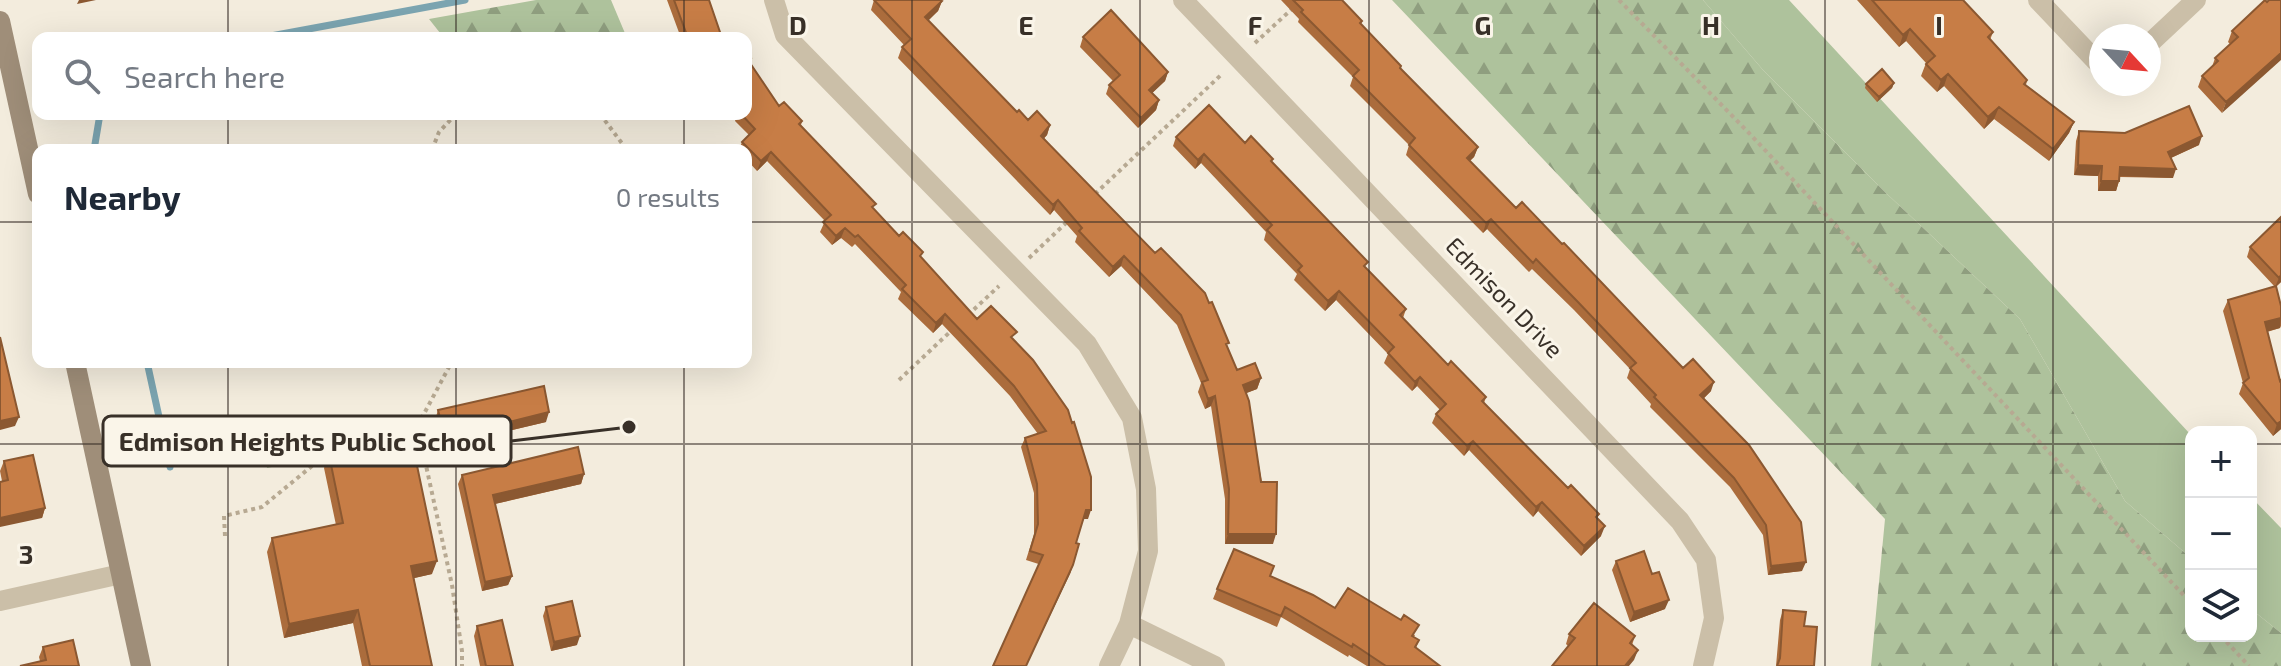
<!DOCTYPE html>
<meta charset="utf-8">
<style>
body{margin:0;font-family:"Exo 2",sans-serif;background:#f2f2f3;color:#1f2937}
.controls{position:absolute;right:24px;bottom:24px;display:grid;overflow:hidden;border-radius:16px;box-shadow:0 8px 32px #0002}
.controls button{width:72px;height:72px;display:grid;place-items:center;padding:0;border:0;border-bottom:2px solid #e0e1e3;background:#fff;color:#1f2937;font:40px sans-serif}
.compass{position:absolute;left:2089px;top:24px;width:72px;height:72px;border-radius:50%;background:#fff;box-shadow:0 8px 32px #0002;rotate:116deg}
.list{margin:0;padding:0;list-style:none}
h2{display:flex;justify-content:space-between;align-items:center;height:104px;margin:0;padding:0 32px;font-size:34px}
h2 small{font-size:26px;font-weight:400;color:#747a83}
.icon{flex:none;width:44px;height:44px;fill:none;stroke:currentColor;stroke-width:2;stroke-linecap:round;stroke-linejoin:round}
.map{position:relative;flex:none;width:2281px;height:666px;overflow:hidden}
.search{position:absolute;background:#fff;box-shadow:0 8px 32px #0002;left:32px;top:32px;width:720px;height:88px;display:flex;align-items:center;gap:20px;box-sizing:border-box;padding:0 28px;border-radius:16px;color:#747a83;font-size:30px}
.panel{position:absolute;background:#fff;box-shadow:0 8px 32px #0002;left:32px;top:144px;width:720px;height:224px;border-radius:16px}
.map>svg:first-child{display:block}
.grass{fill:#aec29c}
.forest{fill:url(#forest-firs)}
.park{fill:url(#park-tufts)}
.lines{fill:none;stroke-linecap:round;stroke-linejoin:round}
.stream{stroke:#7ba4b0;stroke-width:7}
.path{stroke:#b7a992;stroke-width:4;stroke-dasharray:4 4;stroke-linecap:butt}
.street{stroke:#cbbfa8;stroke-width:20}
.secondary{stroke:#9f8e79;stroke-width:20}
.wall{fill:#ab6c3c}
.shaded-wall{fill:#8b5831}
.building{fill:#c77d46;stroke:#8b5831;stroke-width:2}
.grid{fill:none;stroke:#383028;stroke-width:2;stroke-opacity:0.55}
.labels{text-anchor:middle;stroke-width:6;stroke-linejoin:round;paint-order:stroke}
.street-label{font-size:24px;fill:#383028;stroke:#faf5e9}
.grid-label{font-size:26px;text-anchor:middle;font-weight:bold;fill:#383028;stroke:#faf5e9;stroke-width:6;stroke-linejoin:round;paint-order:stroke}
.leader{fill:none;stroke:#383028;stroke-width:3}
.callout-dot{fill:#383028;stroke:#faf5e9;stroke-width:3}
.callout{fill:#faf5e9;stroke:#383028;stroke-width:3}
.callout-label{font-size:26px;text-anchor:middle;font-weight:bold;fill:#383028}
</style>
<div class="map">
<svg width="2281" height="666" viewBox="0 0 2281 666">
<defs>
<pattern id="forest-firs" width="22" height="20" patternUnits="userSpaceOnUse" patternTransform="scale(2)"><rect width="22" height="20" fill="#aec29c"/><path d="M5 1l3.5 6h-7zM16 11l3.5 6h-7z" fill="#8f9e7f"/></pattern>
<pattern id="park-tufts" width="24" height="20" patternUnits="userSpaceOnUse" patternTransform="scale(2)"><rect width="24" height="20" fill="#aec29c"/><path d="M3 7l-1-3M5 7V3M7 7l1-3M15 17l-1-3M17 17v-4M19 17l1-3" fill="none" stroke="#8f9e7f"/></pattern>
</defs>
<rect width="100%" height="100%" fill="#f3ecdd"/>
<!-- grass -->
<path class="grass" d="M1703 0H1789L2191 435V558L2125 501 2020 319 1886 193 1763 70Z
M2251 497 2281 528V633L2251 609Z"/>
<!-- forest -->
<path class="forest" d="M536 0H611L627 38H444L429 19Z
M1392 0H1703L1763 70 1886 193 2020 319 2125 501 2191 558V636H2251V609L2281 633V666H1871L1885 519Z"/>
<!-- park -->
<path class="park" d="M299 435 306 460 267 468 262 445Z"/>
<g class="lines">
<!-- stream -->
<path class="stream" d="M260 38 465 0
M94 150 100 114
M147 362 170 467"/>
<!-- path -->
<path class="path" d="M1619 0 1748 132 2191 603
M1255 43 1293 8
M600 114 627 150
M432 150 439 132 456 114
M1095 194 1222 74
M1029 258 1069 220
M968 315 999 286
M899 380 952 330
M416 429 422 447 452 585 462 651V666
M410 440 449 367 455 362
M225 536 224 516 262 507 312 466 329 462
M2221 636 2249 666"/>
<!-- street -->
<path class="street" d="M774 0 785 35 1087 344 1132 418 1146 489 1148 551 1129 624 1109 666
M1183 0 1680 521 1706 560 1714 618 1703 666
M2038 0 2096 61 2101 60
M2149 44 2196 0
M0 601 121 574
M1129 624 1215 666"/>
<!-- secondary -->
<path class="secondary" d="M0 21 38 194
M75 362 141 666"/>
</g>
<!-- wall -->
<path class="wall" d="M667 0H709L722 38H681Z
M874 0 942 1 938 11 928 20 1017 112 1028 120 1050 125 1047 135 1044 138 1227 347 1237 370 1261 378 1257 389 1246 393 1273 544H1225V499L1211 406 1205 409 1198 392 1201 383 1177 325 1121 266 1109 277 1075 242 1077 236 1054 210 1050 215 898 58 902 47 904 45 871 10Z
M1281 0H1342L1362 21 1361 25 1400 69 1478 147 1474 157 1470 161 1516 208 1683 368 1711 391 1704 398 1802 571 1768 575 1763 535 1730 487 1650 407 1651 404 1627 378 1630 369 1574 310 1532 269 1529 272 1487 229 1483 233 1406 155 1409 145 1350 86 1353 77 1298 22 1299 19Z
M1857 0H1963L1993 32 1990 40 2027 80 2026 85 2074 122 2069 133 2049 161 1994 119 1984 129 1944 86 1937 92 1921 76 1926 63 1906 41 1899 47Z
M2265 0 2222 113 2198 87 2202 76 2212 67 2215 58 2230 44 2228 42 2232 31Z
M1083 37 1168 72 1165 81 1152 93 1159 100 1156 110 1138 128 1106 94 1109 85 1113 81 1080 47Z
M749 61 779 106 802 121 801 125 874 209 921 257 977 319 1014 340 1088 519H1083L1076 543 1070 574 1026 560 1034 534V493L1021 447 1025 438 1038 434 1010 396 942 324 933 333 898 299 901 292 855 244 852 247 841 238 832 245 820 232 825 221 767 161 757 171 746 159V150H739L742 142 749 135 735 121 737 114H746Z
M1894 83 1892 88 1877 102 1865 88 1866 84Z
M2079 131 2199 145 2171 158 2173 178 2120 177 2119 181 2116 191H2098V176L2074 175 2076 141Z
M1176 137 1245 143 1272 162 1366 268 1406 309 1403 318 1448 365 1486 397 1484 403 1568 488 1599 514 1597 519 1601 536 1581 556 1538 511 1533 517 1469 450 1464 456 1432 423 1436 414 1440 410 1417 386 1412 391 1384 363 1388 354 1336 300 1325 311 1294 280 1297 274 1264 240 1266 232 1201 163 1195 169 1173 146Z
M2281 217V282L2276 287 2281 306V326L2280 328 2267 332 2280 381 2281 380V429L2273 436 2239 394 2243 383 2223 311 2228 300 2275 287 2247 257 2250 247Z
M438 410 546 422 441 447 435 420Z
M329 455 432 574 414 578 432 666H362L353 623 284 638 267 552 272 538 336 525 324 468Z
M4 461 45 508 42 518 2 481 0 471Z
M584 474 581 484 495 504 512 576 508 585 482 591 458 484 462 475Z
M1616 561 1665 609 1630 622 1612 570Z
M1271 576 1335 608 1415 635 1414 637 1419 640 1416 648 1440 666H1367L1349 655 1348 657 1281 617 1277 627 1213 599 1217 589Z
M546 607 577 645 551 651 543 616Z
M1783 610 1804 626 1776 666 1780 620Z
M477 626 513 666H480L474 636Z
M1569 634 1635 636 1632 645 1634 660 1568 646 1566 644Z
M43 647 79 666 40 661 39 657Z"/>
<!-- shaded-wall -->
<path class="shaded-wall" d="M79 0H96L77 4Z
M942 1 938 11 922 27 925 17Z
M1910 29 1906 41 1899 47 1903 35Z
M2281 53V60L2222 113 2226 102Z
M1168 72 1165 81 1146 99 1149 90Z
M1948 74 1944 86 1937 92 1941 80Z
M1894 83 1892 88 1877 102 1879 97Z
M1159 100 1156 110 1138 128 1141 118Z
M1999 107 1994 119 1984 129 1988 117Z
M2074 122 2069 133 2049 161 2053 149Z
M1050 125 1047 135 1037 146 1041 136Z
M2202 136 2199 145 2164 161 2168 152Z
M1478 147 1474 157 1463 167 1467 158Z
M771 152 767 161 757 171 761 161Z
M1204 154 1201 163 1195 169 1198 160Z
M2078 165 2102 166 2098 176 2074 175Z
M2120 167 2176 169 2173 178 2116 176Z
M2101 181H2119L2116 191H2098Z
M1058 200 1054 210 1050 215 1053 205Z
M1491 219 1487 229 1483 233 1486 223Z
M845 228 841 238 832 245 836 236Z
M1124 256 1121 266 1109 277 1113 267Z
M2281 275V282L2275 287 2279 278Z
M1339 291 1336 300 1325 311 1328 301Z
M945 314 942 324 933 333 936 323Z
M2281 318 2280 328 2261 333 2265 322Z
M1420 377 1417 386 1412 391 1415 382Z
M1261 378 1257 389 1239 396 1243 385Z
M1714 382 1711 391 1697 405 1700 395Z
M1215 396 1211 406 1205 409 1208 399Z
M549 412 546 422 441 447 445 438Z
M19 417 15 426 0 430V421Z
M2281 421V429L2273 436 2277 424Z
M1473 441 1469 450 1464 456 1467 446Z
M584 474 581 484 490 505 493 495Z
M1542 502 1538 511 1533 517 1536 507Z
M45 508 42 518 0 527V518Z
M1086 510H1091L1088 519H1082Z
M1605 526 1601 536 1581 556 1584 546Z
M1228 534H1276L1273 544H1225Z
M437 561 432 574 406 580 411 566Z
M1806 562 1802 571 1768 575 1771 566Z
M1073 565 1070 574 1026 666Z
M512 576 508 585 482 591 485 582Z
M1669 600 1665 609 1630 622 1634 612Z
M358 610 353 623 284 638 289 624Z
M580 636 577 645 551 651 554 642Z
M1638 650 1634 660 1629 666H1625Z"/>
<!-- building -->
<path class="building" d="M674 0H709L722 38H688Z
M874 0H940L942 1 925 17 1017 112 1019 110 1028 120 1037 111 1050 125 1041 136 1155 253 1161 248 1205 293 1209 303 1212 302 1229 343 1226 344 1237 370 1255 363 1261 378 1243 385 1249 401 1261 482H1277L1276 534H1228L1229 489 1215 396 1208 399 1202 382 1208 380 1181 315 1124 256 1113 267 1079 231 1082 228 1058 200 1053 205 902 47 911 39Z
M1293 0H1342L1362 21 1360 23 1401 66 1400 68 1478 147 1467 158 1516 208 1522 202 1562 244 1564 243 1683 368 1693 359 1714 382 1700 395 1749 445 1801 522 1806 562 1771 566 1766 525 1734 478 1654 397 1656 395 1630 368 1636 363 1577 301 1536 259 1533 263 1491 219 1486 223 1409 145 1415 138 1353 76 1359 70 1301 12 1303 10Z
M1872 0H1963L1993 32 1988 37 2027 80 2024 84 2074 122 2053 149 1999 107 1988 117 1948 74 1941 80 1926 64 1935 56 1910 29 1903 35Z
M2265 0 2267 2 2269 0H2281V53L2226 102 2202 76 2218 61 2215 58 2238 37 2232 31Z
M1111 10 1168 72 1149 90 1159 100 1141 118 1109 85 1120 75 1083 37Z
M746 51 751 58 748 60 779 106 784 102 802 121 799 124 876 204 872 207 899 236 903 232 923 252 920 256 977 319 991 306 1017 332 1011 337 1033 360 1068 410 1072 423 1074 422 1091 477V510H1086L1076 543 1079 544 1073 565 1026 666H993L1043 555 1030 551 1038 524 1037 484 1025 438 1046 431 1014 386 945 314 936 323 902 289 906 285 858 235 855 237 845 228 836 236 823 222 831 215 771 152 761 161 742 142 755 129 741 114H746Z
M1882 69 1894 83 1879 97 1866 84Z
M1209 105 1245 143 1251 136 1273 159 1271 161 1368 262 1364 266 1406 309 1400 315 1448 365 1451 361 1486 397 1482 401 1568 488 1571 485 1599 514 1596 517 1605 526 1584 546 1542 502 1536 507 1473 441 1467 446 1436 414 1446 404 1420 377 1415 382 1388 353 1394 347 1339 291 1328 301 1298 270 1302 266 1267 230 1272 225 1204 154 1198 160 1176 137Z
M2189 106 2202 136 2168 152 2176 169 2120 167 2119 181H2101L2102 166 2078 165 2079 131 2125 133Z
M2281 217V275L2279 278 2250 247Z
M2276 286 2281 306V318L2265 322 2280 381 2281 380V421L2277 424 2243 383 2249 378 2228 300Z
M0 337 19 417 0 421Z
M544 386 549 412 445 438 438 410Z
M411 437 437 561 411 566 432 666H370L358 610 289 624 272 538 343 523 329 455Z
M578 447 584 474 493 495 512 576 485 582 462 475Z
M33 455 45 508 0 518V482L8 480 4 461Z
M1234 549 1274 566 1270 576 1313 595 1335 608 1348 588 1401 620 1404 615 1419 625 1412 636 1419 640 1415 647 1440 666H1386L1353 644 1352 647 1285 607 1281 616 1217 589Z
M1644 551 1652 574 1659 572 1669 600 1634 612 1616 561Z
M572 601 580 636 554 642 546 607Z
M1594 603 1635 636 1630 643 1638 650 1625 666H1552L1575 638 1569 634Z
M1783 610 1806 612 1804 626 1817 627 1814 666H1777L1780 658Z
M502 620 513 666H486L477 626Z
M73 640 79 666H20L46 660 43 647Z"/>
<!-- grid -->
<path class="grid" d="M228 0V38M456 0V38M684 0V38M912 0V666M1140 0V666M1369 0V666M1597 0V666M1825 0V666M2053 0V666M228 114V150M456 114V150M684 114V150M0 222H38M746 222H2281M228 362V666M456 362V666M684 362V666M0 444H2191M2251 444H2281"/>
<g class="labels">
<!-- street labels -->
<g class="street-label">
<text transform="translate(1504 298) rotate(46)" y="8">Edmison Drive</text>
</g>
</g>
<g class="grid-label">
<text x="798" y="35">D</text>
<text x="1026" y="35">E</text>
<text x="1255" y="35">F</text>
<text x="1483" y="35">G</text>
<text x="1711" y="35">H</text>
<text x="1939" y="35">I</text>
<text x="26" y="564">3</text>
</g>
<!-- callouts -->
<path class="leader" d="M629 427L511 441"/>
<circle class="callout-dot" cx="629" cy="427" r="8"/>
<rect class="callout" x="103" y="416" width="408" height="50" rx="8"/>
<g class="callout-label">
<text x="307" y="451">Edmison Heights Public School</text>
</g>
</svg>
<div class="controls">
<button>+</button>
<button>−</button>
<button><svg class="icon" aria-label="layers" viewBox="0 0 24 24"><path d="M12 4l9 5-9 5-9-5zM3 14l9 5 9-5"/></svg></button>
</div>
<svg class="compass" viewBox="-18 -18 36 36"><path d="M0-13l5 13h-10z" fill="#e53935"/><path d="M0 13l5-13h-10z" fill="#747a83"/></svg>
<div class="search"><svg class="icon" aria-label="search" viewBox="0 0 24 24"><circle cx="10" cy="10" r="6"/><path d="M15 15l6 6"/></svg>Search here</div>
<section class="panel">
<h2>Nearby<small>0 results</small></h2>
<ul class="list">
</ul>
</section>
</div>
